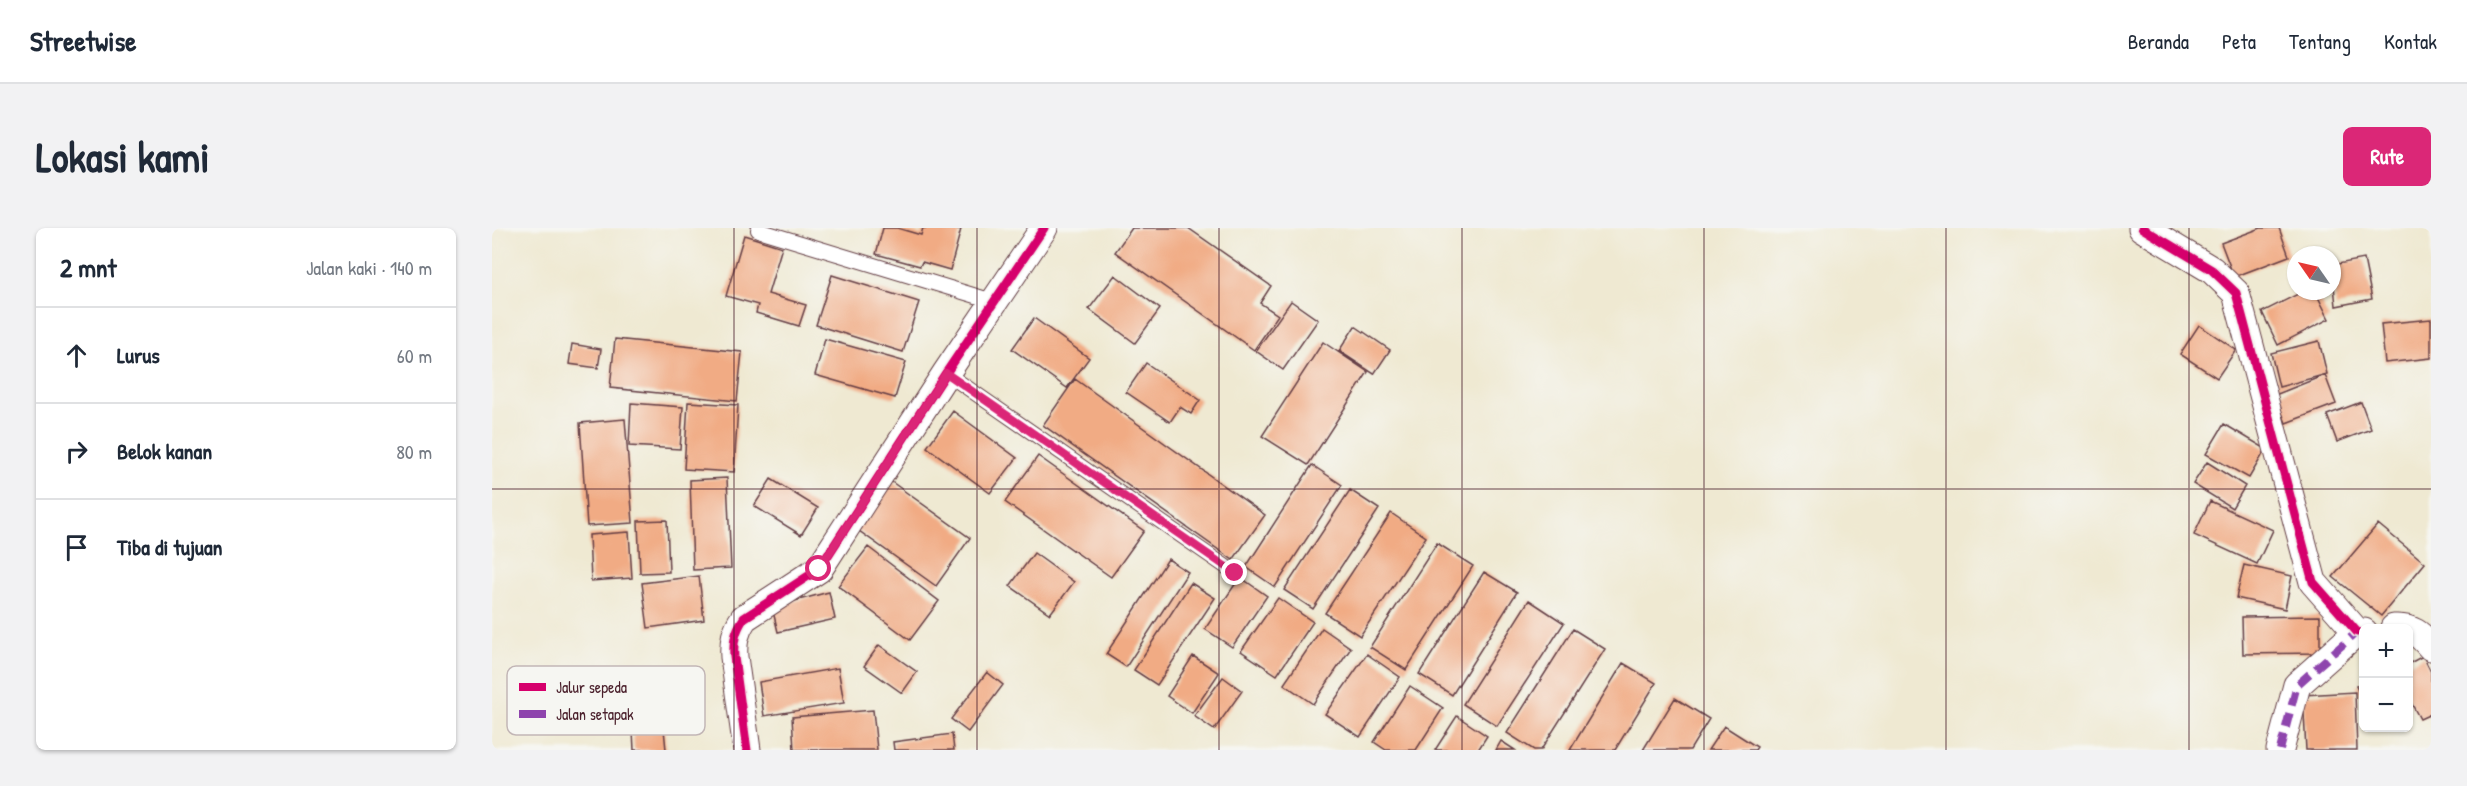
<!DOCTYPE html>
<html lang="id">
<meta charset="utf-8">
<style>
body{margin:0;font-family:"Patrick Hand",sans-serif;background:#f2f2f3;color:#1f2937}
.controls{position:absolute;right:18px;bottom:18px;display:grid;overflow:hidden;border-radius:9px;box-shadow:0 2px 4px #0004}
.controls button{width:54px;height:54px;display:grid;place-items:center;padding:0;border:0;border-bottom:2px solid #e0e1e3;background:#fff;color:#1f2937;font:30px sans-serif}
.compass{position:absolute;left:1795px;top:18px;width:54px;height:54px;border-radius:50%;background:#fff;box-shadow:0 2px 4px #0004;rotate:304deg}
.stop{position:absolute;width:18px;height:18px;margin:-14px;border:4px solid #db2777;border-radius:50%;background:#fff}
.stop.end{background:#db2777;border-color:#fff;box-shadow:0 2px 6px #0008}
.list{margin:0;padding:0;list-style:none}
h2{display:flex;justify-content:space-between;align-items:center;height:78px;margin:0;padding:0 24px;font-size:26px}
h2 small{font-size:20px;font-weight:400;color:#747a83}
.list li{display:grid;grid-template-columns:39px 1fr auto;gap:18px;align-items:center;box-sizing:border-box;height:96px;padding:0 24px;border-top:2px solid #e0e1e3}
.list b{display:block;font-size:22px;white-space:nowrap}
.list em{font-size:20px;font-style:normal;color:#747a83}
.icon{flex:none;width:33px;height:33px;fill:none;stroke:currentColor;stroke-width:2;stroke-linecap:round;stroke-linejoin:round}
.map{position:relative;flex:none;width:1939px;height:522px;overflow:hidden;border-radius:9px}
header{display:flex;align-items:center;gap:36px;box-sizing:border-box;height:84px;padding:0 30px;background:#fff;border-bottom:2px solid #e0e1e3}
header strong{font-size:28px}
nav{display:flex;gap:33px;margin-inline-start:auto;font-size:21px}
.intro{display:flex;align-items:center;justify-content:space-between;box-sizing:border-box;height:144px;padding:0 36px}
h1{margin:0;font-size:42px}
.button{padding:15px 27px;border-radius:9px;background:#db2777;color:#fff;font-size:21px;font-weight:700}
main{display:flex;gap:36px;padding:0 36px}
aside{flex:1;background:#fff;border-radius:9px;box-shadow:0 2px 4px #0004}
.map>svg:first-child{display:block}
.building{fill:#f1ab84}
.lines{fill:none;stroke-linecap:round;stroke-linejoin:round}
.lane-casing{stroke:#633d44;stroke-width:16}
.street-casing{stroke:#633d44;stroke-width:29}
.lane{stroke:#fff;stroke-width:14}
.street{stroke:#fff;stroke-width:27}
.quiet{stroke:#8e44ad;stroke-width:8;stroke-dasharray:15 8;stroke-linecap:butt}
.cycleway-casing{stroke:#f6f6f2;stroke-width:13}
.cycleway{stroke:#d6006c;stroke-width:9}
.route{stroke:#db2777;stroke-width:8}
.grid{fill:none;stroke:#4a1f2b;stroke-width:1.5;stroke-opacity:0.55}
.key{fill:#f6f6f2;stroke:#c2b6b6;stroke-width:1.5}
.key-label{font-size:16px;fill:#4a1f2b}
</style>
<header>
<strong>Streetwise</strong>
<nav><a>Beranda</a><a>Peta</a><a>Tentang</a><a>Kontak</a></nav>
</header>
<div class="intro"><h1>Lokasi kami</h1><a class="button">Rute</a></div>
<main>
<aside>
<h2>2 mnt<small>Jalan kaki · 140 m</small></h2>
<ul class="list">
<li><svg class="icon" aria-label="ahead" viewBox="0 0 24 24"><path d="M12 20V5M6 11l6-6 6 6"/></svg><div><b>Lurus</b></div><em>60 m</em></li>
<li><svg class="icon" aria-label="right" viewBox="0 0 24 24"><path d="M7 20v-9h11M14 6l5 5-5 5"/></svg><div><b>Belok kanan</b></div><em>80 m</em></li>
<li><svg class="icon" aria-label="arrive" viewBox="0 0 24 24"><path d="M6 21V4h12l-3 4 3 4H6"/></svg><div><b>Tiba di tujuan</b></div></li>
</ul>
</aside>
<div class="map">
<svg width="1939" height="522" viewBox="0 0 1939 522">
<rect width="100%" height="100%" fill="#f6f6f2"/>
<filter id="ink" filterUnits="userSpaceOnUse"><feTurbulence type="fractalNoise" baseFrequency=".0167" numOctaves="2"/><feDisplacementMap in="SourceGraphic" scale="12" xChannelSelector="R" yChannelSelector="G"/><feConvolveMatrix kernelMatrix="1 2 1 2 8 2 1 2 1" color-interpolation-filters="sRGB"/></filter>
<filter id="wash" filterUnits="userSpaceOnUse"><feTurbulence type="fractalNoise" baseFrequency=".008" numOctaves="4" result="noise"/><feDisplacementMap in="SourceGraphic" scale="24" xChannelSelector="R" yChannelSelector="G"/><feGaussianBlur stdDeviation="1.35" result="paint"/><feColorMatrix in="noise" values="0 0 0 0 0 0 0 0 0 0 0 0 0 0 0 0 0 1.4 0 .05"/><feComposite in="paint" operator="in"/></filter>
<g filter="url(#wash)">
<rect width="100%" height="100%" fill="#efe9d2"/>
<g id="blocks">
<!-- building -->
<path class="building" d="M391 0H405L429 7 431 0 469 1 458 42 430 34 428 38 384 26Z
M640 0H696L779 58 768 75 786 87 762 122 623 24Z
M1769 0H1787L1797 28 1742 49 1729 15Z
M252 7 290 19 276 66 314 77 307 98 264 85 266 77 234 68Z
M1872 31 1880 71 1844 78 1840 37Z
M340 47 427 74 411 124 324 97Z
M623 47 668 81 643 115 597 81Z
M1812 63H1823L1837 91 1786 117 1770 84Z
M799 73 826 92 791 142 764 123Z
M542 90 597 130 575 160 520 121Z
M1939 91V130L1893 135 1889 96Z
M1707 97 1744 122 1725 150 1688 126Z
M863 98 898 122 882 146 847 123Z
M123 111 250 124 245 173 118 160Z
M333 111 414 134 403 170 323 147Z
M1827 113 1835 146 1787 159 1779 125Z
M831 114 876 144 816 237 770 208Z
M80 116 109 121 106 140 77 136Z
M654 135 708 172 699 186 688 179 678 194 634 164Z
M1833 147 1844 176 1794 195 1783 167Z
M583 151 773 287 741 332 551 197Z
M196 174 246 177 242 244 192 241Z
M1869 174 1879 201 1845 214 1835 187Z
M139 175 191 179 188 221 137 218Z
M461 183 525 230 498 265 435 219Z
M133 191 141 295 95 298 88 195Z
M1732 196 1774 221 1757 250 1714 226Z
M546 228 652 303 619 349 513 274Z
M1715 234 1753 258 1740 280 1701 256Z
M820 237 850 257 783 359 754 339Z
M235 250 239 340 201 342 198 252Z
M279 251 326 280 309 307 262 278Z
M397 252 478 310 444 358 363 300Z
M858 262 887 281 821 381 792 362Z
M1718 273 1781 302 1765 336 1702 307Z
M899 285 934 309 868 408 833 385Z
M175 292 177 344 148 345 146 293Z
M1886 296 1933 335 1889 388 1841 349Z
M137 304 140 350 99 353 97 307Z
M945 315 981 338 914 442 878 419Z
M376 319 447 373 418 412 346 358Z
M542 325 582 354 558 386 518 358Z
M676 331 696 344 634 439 614 426Z
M1752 337 1800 348 1793 381 1744 370Z
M992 344 1025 364 960 467 927 446Z
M207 348 212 392 156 400 150 355Z
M748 349 775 368 740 419 713 401Z
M699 355 723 370 665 457 642 442Z
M337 364 343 391 286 404 280 379Z
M786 370 821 394 785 447 749 423Z
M1037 372 1072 395 1005 498 971 476Z
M1828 388V425L1751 426 1750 389Z
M830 400 859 420 821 476 792 456Z
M1081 401 1113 421 1049 522H1042L1015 505Z
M387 417 425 444 410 465 372 438Z
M875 426 908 449 868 509 833 486Z
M701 428 727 445 700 485 675 468Z
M1931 428 1939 444V486L1928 491 1916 469V436Z
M1131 435 1164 455 1123 522H1078Z
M346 440 352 475 272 488 267 454Z
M495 444 511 457 476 504 459 491Z
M731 449 750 463 722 502 702 488Z
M1872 454V474L1864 458Z
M918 458 951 480 924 522H894L882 514Z
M1863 464 1865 522H1814L1811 467Z
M1183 470 1217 491 1198 522H1151Z
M381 482 385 522H302L300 489Z
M965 488 995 508 986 522H943Z
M1232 498 1265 519 1263 522H1216Z
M172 501 174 522H142L141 503Z
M460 506 462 522H402L401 514Z
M1009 513 1023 522H1004Z"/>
</g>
</g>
<g filter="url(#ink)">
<use href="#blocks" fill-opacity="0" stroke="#633d44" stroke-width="1.5"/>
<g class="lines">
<defs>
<path id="lane" d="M266 2 504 74
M454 145 743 345"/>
<path id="street" d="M1650 0 1720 42 1744 65 1821 354 1865 404
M1902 400C1920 399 1928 406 1939 419
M255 522 242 429C241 414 243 403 252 390L327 341 454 145 552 0
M1788 522 1805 457 1865 404H1872"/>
</defs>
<!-- lane casing -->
<use href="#lane" class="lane-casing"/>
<!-- street casing -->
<use href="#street" class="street-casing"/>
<!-- lane -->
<use href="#lane" class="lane"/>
<!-- street -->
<use href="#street" class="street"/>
<!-- quiet -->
<path class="quiet" d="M1788 522 1805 457 1865 404 1860 400"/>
<defs>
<path id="cycleway" d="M1650 0 1720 42 1744 65 1821 354 1865 404
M255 522 242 429C241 414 243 403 252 390L327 341 454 145 552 0"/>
</defs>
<!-- cycleway casing -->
<use href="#cycleway" class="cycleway-casing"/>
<!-- cycleway -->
<use href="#cycleway" class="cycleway"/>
</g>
</g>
<g class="lines" filter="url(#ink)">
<!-- route -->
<path class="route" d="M327 341 454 145 743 345"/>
</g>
<!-- grid -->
<path class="grid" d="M242 0V522M485 0V522M727 0V522M970 0V522M1212 0V522M1454 0V522M1697 0V522M0 261H1939"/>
<!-- legend -->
<rect x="15" y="438" width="198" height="69" rx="9" class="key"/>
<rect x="27" y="455" width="27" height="8" fill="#d6006c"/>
<rect x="27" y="482" width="27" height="8" fill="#8e44ad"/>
<g class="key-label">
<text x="64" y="465">Jalur sepeda</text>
<text x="64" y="492">Jalan setapak</text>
</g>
</svg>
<div class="controls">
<button>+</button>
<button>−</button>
</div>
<svg class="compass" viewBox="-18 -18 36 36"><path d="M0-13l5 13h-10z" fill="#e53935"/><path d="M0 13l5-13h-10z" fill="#747a83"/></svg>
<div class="stop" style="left:327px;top:341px"></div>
<div class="stop end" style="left:743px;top:345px"></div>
</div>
</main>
